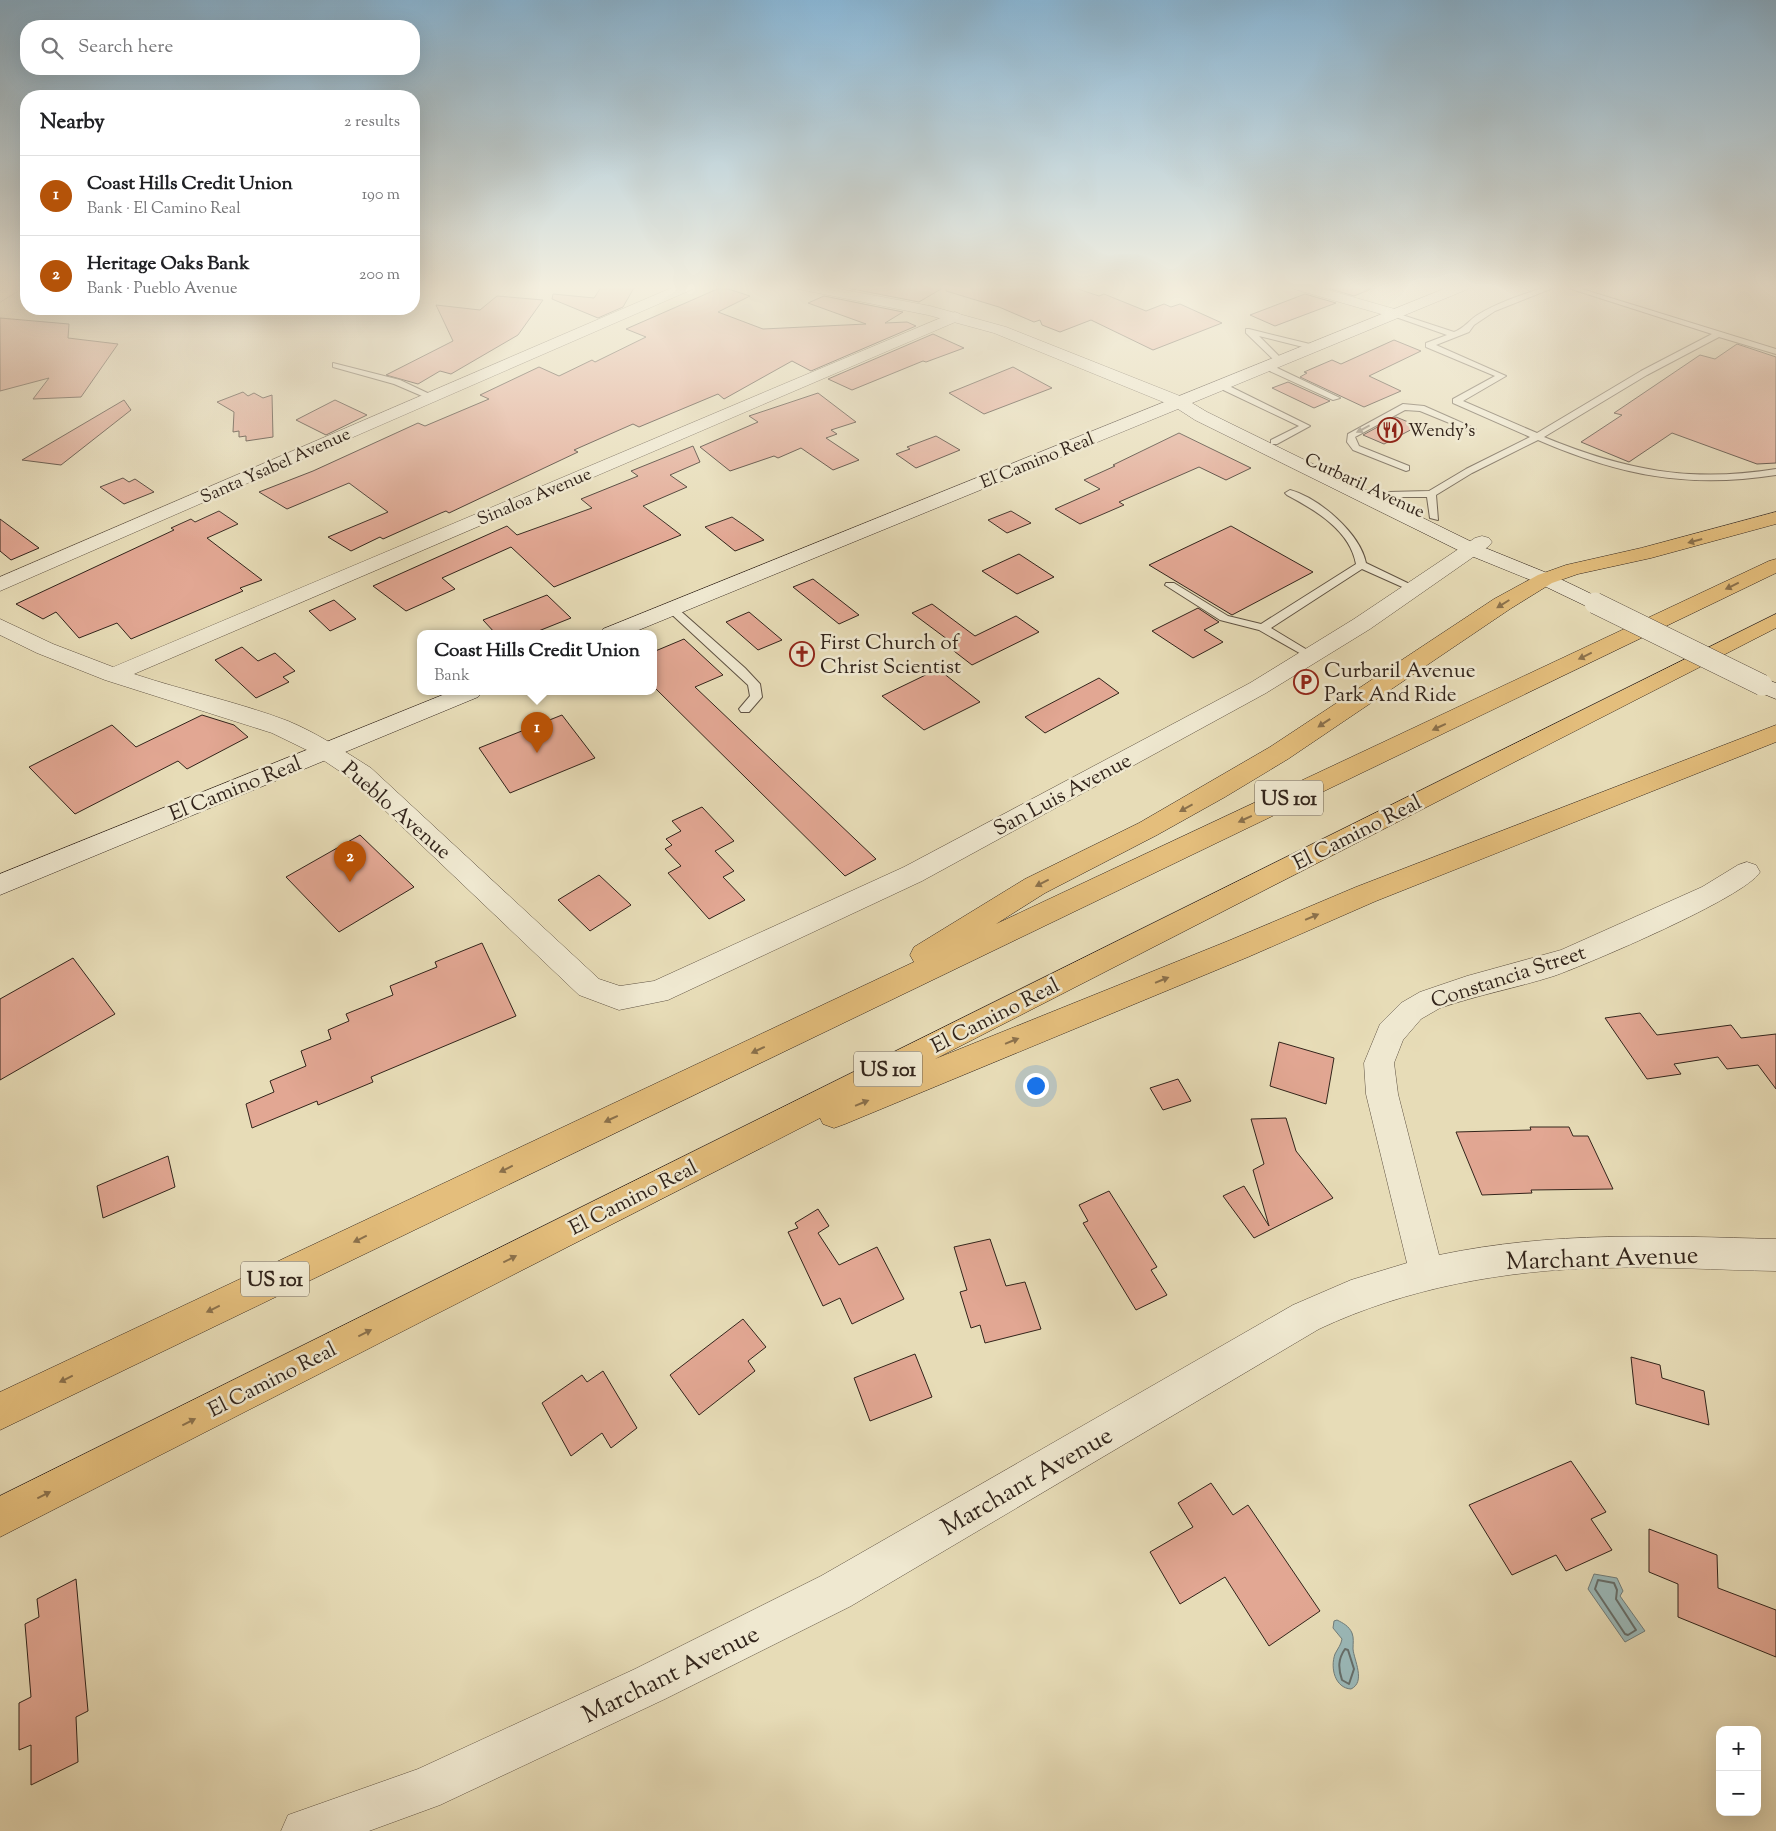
<!DOCTYPE html>
<meta charset="utf-8">
<style>
body{margin:0;font-family:"Sorts Mill Goudy",serif;background:#f6f6f6;color:#202124}
.controls{position:absolute;right:15px;bottom:15px;display:grid;overflow:hidden;border-radius:10px;box-shadow:0 5px 20px #0002}
.controls button{width:45px;height:45px;display:grid;place-items:center;padding:0;border:0;border-bottom:1px solid #e0e0e0;background:#fff;color:#202124;font:25px sans-serif}
.you{position:absolute;left:1035px;top:1085px;width:18px;height:18px;margin:-12px;border:4px solid #fff;border-radius:50%;background:#1a73e8;box-shadow:0 0 0 8px #1a73e833}
.badge{display:grid;place-items:center;width:32px;height:32px;border-radius:50%;background:#b45309;color:#fff;font-size:16px;font-weight:700}
.pin{position:absolute;translate:-50% -41px;filter:drop-shadow(0 1px 2px #0008)}
.pin::after{content:'';position:absolute;top:26px;width:18px;height:15px;background:inherit;clip-path:polygon(0 0,100% 0,50% 100%)}
.popup{position:absolute;left:417px;top:630px;width:240px;height:65px;box-sizing:border-box;display:grid;place-content:center;border-radius:10px;background:#fff;filter:drop-shadow(0 1px 4px #0005);font-size:16px;white-space:nowrap;color:#757577}
.popup b{font-size:19px;color:#202124}
.popup::after{content:'';position:absolute;left:50%;top:100%;margin-left:-10px;border:10px solid transparent;border-top-color:#fff}
.list{margin:0;padding:0;list-style:none}
h2{display:flex;justify-content:space-between;align-items:center;height:65px;margin:0;padding:0 20px;font-size:21px}
h2 small{font-size:16px;font-weight:400;color:#757577}
.list li{display:grid;grid-template-columns:32px 1fr auto;gap:15px;align-items:center;box-sizing:border-box;height:80px;padding:0 20px;border-top:1px solid #e0e0e0}
.list b{display:block;font-size:19px;white-space:nowrap}
.list p{margin:0;font-size:16px;white-space:nowrap;color:#757577}
.list em{font-size:16px;font-style:normal;color:#757577}
.icon{flex:none;width:28px;height:28px;fill:none;stroke:currentColor;stroke-width:2;stroke-linecap:round;stroke-linejoin:round}
.map{position:relative;flex:none;width:1776px;height:1831px;overflow:hidden}
.search{position:absolute;background:#fff;box-shadow:0 5px 20px #0002;left:20px;top:20px;width:400px;height:55px;display:flex;align-items:center;gap:12px;box-sizing:border-box;padding:0 18px;border-radius:20px;color:#757577;font-size:19px}
.panel{position:absolute;background:#fff;box-shadow:0 5px 20px #0002;left:20px;top:90px;width:400px;height:225px;border-radius:20px}
.map>svg:first-child{display:block}
.water{fill:#9bb9b9;stroke:#717d7a}
.lines{fill:none;stroke-linecap:round;stroke-linejoin:round}
.shore{stroke:#666e6a;stroke-width:2}
.building{fill:#e2a793;stroke:#32241b}
.service-casing{stroke:#5f5242;stroke-width:2}
.minor-casing{stroke:#5f5242;stroke-width:1}
.tertiary-casing{stroke:#5f5242;stroke-width:1}
.secondary-casing{stroke:#32241b;stroke-width:1}
.motorway-casing{stroke:#32241b;stroke-width:1}
.service{fill:#efe8d0;fill-rule:evenodd}
.minor{fill:#efe8d0;fill-rule:evenodd}
.tertiary{fill:#efe8d0;fill-rule:evenodd}
.secondary{fill:#efe8d0;fill-rule:evenodd}
.motorway{fill:#e4be7c;fill-rule:evenodd}
.secondary-bridge-casing{stroke:#32241b;stroke-width:22;stroke-linecap:butt}
.secondary-bridge{stroke:#efe8d0;stroke-width:21}
.oneway{fill:#908676}
.oneway2{fill:#8b714c}
.labels{text-anchor:middle;stroke-width:5;stroke-linejoin:round;paint-order:stroke}
.far-poi-label{font-size:18px;fill:#32241b;stroke:#efe8d0;text-anchor:start}
.far-street-label{font-size:18px;fill:#32241b;stroke:#efe8d0}
.shield{fill:#efe8d0;stroke:#6b5f51;stroke-width:1}
.shield-label{font-size:20px;font-weight:bold;fill:#32241b}
.poi-label{font-size:21px;fill:#32241b;stroke:#efe8d0;text-anchor:start}
.street-label{font-size:21px;fill:#32241b;stroke:#efe8d0}
.near-street-label{font-size:25px;fill:#32241b;stroke:#efe8d0}
</style>
<div class="map">
<svg width="1776" height="1831" viewBox="0 0 1776 1831">
<rect width="100%" height="100%" fill="#e7dcb7"/>
<filter id="stains"><feTurbulence type="fractalNoise" baseFrequency=".004" numOctaves="4"/><feColorMatrix values="0 0 0 0 .2 0 0 0 0 .09 0 0 0 0 .02 0 0 0 .5 -.17"/></filter>
<radialGradient id="worn" r=".72"><stop offset=".6" stop-color="#630" stop-opacity="0"/><stop offset="1" stop-color="#630" stop-opacity=".3"/></radialGradient>
<!-- water -->
<path class="water" d="M1594 1574 1617 1578 1623 1591 1620 1596 1645 1631 1625 1642 1588 1589Z
M1337 1620C1343 1623 1349 1626 1352 1633 1354 1638 1353 1643 1353 1649 1354 1660 1366 1682 1351 1689 1335 1688 1330 1668 1335 1654 1338 1648 1341 1645 1342 1639L1333 1628 1334 1621Z"/>
<g class="lines">
<!-- shore -->
<path class="shore" d="M1598 1580 1614 1583 1617 1590 1616 1599 1636 1630 1628 1635 1625 1634 1595 1589Z
M1345 1649 1348 1650 1354 1669 1349 1684 1342 1680C1338 1668 1338 1659 1345 1649Z"/>
</g>
<!-- building -->
<path class="building" d="M602 286H635L623 307 598 318 552 299 553 294 594 298Z
M846 286H946L919 302 842 287Z
M947 286H1069L1099 296 1104 294 1146 311 1164 304 1171 307 1180 304 1222 323 1153 350 1091 320 1060 332 1042 325 1040 320 1034 322 999 307 946 291Z
M1327 286H1376V287L1354 296 1324 287Z
M722 287 750 296 718 312 763 329 866 324 808 303 824 296 903 312 885 323 907 322 916 326 811 371 792 361 724 399 718 394 639 427 633 424 574 450 578 452 449 513 446 511 441 513 383 539 380 537 351 551 328 537 388 512 349 483 287 509 259 492 313 471 418 423 425 426 489 399 480 395 539 367 559 376 592 360 595 362 646 337 626 329Z
M1305 294 1336 303 1275 326 1250 315Z
M497 296 543 300 518 335 451 374 440 371 418 384 386 375 453 341 436 305 480 310Z
M0 318 69 324 68 338 118 344 81 397 33 399 49 378 0 391Z
M933 334 964 348 926 362 923 361 852 390 828 379Z
M1394 340 1421 351 1369 376 1401 391 1364 407 1300 377 1307 373 1304 372 1332 360 1341 364Z
M1737 344 1776 357V463L1757 464 1672 433 1629 462 1581 442 1622 415 1614 413 1700 355 1715 359Z
M1013 367 1052 388 984 414 949 393Z
M1288 382 1330 401 1314 408 1272 388Z
M243 392 248 396 254 393 263 398 272 395 273 437 246 441V436L239 437V431L233 432 234 412 217 402Z
M818 393 856 422 831 430 837 434 826 438 859 460 833 470 801 448 778 458 774 456 730 471 700 447 758 422 749 416Z
M124 400 131 410 61 465 22 460Z
M335 400 367 415 326 435 296 420Z
M1396 417 1418 426 1384 444 1363 435Z
M1179 433 1251 468 1226 480 1199 467 1119 502 1124 505 1080 524 1055 509 1100 489 1084 480 1115 466 1113 465Z
M936 436 960 450 916 468 896 454 910 449 907 447Z
M693 446 700 462 670 475 687 487 643 506 681 535 554 587 511 547 442 578 455 589 406 611 373 586 507 526 517 535 592 508 581 499 638 476 631 471Z
M123 478 129 482 135 479 154 492 124 504 100 487Z
M219 511 238 524 207 538 262 580 240 588 243 591 131 639 117 623 79 638 56 612 43 619 16 604 174 530 171 528 191 519 195 522Z
M1011 511 1031 523 1007 533 988 520Z
M732 517 745 526 764 540 735 551 705 527Z
M0 519 39 548 11 560 0 551Z
M1231 526 1313 572 1232 615 1149 565Z
M1019 554 1054 577 1017 594 982 571Z
M813 579 859 615 839 624 793 587Z
M547 595 571 618 531 634H496L483 620Z
M334 600 356 619 330 631 309 611Z
M932 604 975 636 1016 616 1039 632 972 665 950 648 955 645 912 613Z
M1198 608 1219 622 1204 630 1223 642 1193 658 1152 631Z
M749 612 782 640 758 650 726 622Z
M684 639 723 675 695 687 876 859 845 876 653 686V652Z
M242 647 258 661 275 653 295 671 283 677 289 682 256 698 215 660Z
M938 669 980 702 924 730 882 696Z
M1099 678 1119 693 1045 733 1025 717Z
M202 715 234 725 248 737 187 769 178 761 75 814 29 767 112 725 136 747Z
M562 715 595 758 510 793 479 748Z
M702 807 734 841 715 851 734 871 723 877 745 900 709 919 668 873 681 866 665 849 672 845 666 839 681 831 672 821Z
M360 835 414 887 339 932 286 877Z
M599 875 631 905 590 931 558 900Z
M482 943 516 1016 371 1077 373 1082 318 1105 317 1101 252 1128 246 1104 274 1092 270 1081 306 1066 301 1051 331 1039 328 1030 349 1021 346 1014 393 995 390 986 437 967 435 962Z
M73 958 115 1014 0 1080V999Z
M1640 1013 1657 1035 1731 1025 1741 1038 1776 1034V1089L1758 1065 1727 1069 1718 1057 1674 1064 1681 1074 1647 1079 1605 1018Z
M1279 1042 1334 1058 1326 1104 1270 1086Z
M1178 1079 1191 1101 1163 1110 1150 1088Z
M1286 1118 1296 1151 1333 1198 1254 1238 1223 1196 1244 1186 1269 1226 1253 1170 1264 1164 1251 1119Z
M1530 1127H1569L1573 1136H1588L1613 1189 1531 1190 1532 1193 1482 1195 1456 1132 1531 1130Z
M168 1156 175 1187 103 1218 97 1186Z
M1109 1191 1157 1267 1151 1270 1167 1295 1136 1310 1083 1223 1088 1221 1079 1205Z
M818 1209 829 1226 818 1233 839 1265 877 1247 904 1299 852 1324 840 1298 823 1306 788 1232 798 1228 795 1223Z
M990 1239 1006 1286 1025 1282 1041 1329 985 1343 980 1325 971 1328 960 1292 967 1290 954 1247Z
M743 1319 766 1347 748 1361 755 1371 699 1415 670 1375Z
M915 1354 932 1397 870 1421 854 1378Z
M1631 1357 1660 1365 1662 1378 1704 1391 1709 1425 1636 1404Z
M603 1371 637 1428 611 1448 602 1433 571 1456 542 1403 582 1375 587 1382Z
M1571 1461 1606 1512 1591 1519 1612 1550 1566 1571 1556 1555 1512 1575 1469 1505Z
M1211 1483 1233 1515 1248 1505 1320 1611 1269 1646 1225 1577 1180 1604 1150 1552 1193 1527 1178 1503Z
M1649 1529 1717 1555 1718 1588 1776 1610V1657L1678 1617V1584L1649 1572Z
M76 1579 88 1711 76 1717 78 1762 31 1785V1745L19 1750V1703L31 1697 25 1624 39 1617 37 1599Z"/>
<g class="lines">
<defs>
<path id="service" d="M1548 286H1558L1495 311 1474 325 1469 332 1436 345 1506 376 1463 401 1537 433 1641 371 1712 334 1562 286H1572L1776 349V354L1719 337 1647 375 1544 437C1624 470 1690 483 1776 469V475C1687 489 1619 475 1538 440L1472 473 1436 495 1438 520 1430 518 1427 497H1385L1383 495 1388 492 1429 491 1466 469 1530 437 1453 403V399L1495 376 1426 347V343L1447 335 1390 315V311L1454 332C1465 328 1470 319 1479 314 1501 301 1525 294 1548 286Z
M1249 329 1314 345 1315 347 1311 349 1259 336 1283 360 1276 362 1246 333V329Z
M333 363 400 380 436 397 429 399 394 384 333 367Z
M1263 364H1269L1340 398 1333 400 1263 368Z
M1217 383H1223L1310 426 1277 444H1271V440L1299 426 1217 387Z
M1403 404 1424 406 1476 429 1469 431 1420 411 1405 410 1355 437 1359 446 1409 466V470L1406 471 1353 450 1347 442 1348 434Z
M1290 490C1319 498 1360 533 1366 563L1418 588 1413 591 1409 590 1362 569 1271 628 1314 654V658L1310 659 1259 630 1220 620 1165 585 1166 583H1174L1228 616 1261 624 1356 564C1350 530 1315 510 1287 495L1285 493Z
M672 606 676 607 745 668 760 684 762 697 749 712H741L739 709 750 696 748 685 668 611 667 609Z"/>
<path id="minor" d="M9 286H26L0 302V291Z
M676 286H695L693 289 0 591V577Z
M1292 286H1314L1398 310 1401 313 1393 318 1388 316 1294 289Z
M955 312 960 314 963 317 960 320 134 674C185 691 238 702 288 721 317 733 344 751 371 768L599 979 620 986 654 981 904 867 1250 683 1354 619 1475 538 1482 536 1489 538 1492 542 1489 546 1370 629 1266 693 922 881 668 1000 619 1010 579 995 353 780 311 752 272 733 105 680 37 653 0 635V619L53 644 113 667Z
M1747 862 1756 865 1760 872C1746 897 1588 964 1554 976 1516 988 1478 995 1440 1008L1421 1019 1403 1040 1394 1063 1398 1094 1439 1255C1553 1231 1661 1236 1776 1239V1271C1718 1270 1660 1266 1602 1268 1505 1270 1406 1288 1319 1329L851 1606 665 1699 440 1805 369 1831H281L288 1815 418 1769 635 1669 821 1576 1293 1305 1351 1280 1407 1263 1366 1094 1364 1063 1380 1024 1401 1003 1420 992 1467 976 1561 950 1702 887 1738 865Z"/>
<path id="tertiary" d="M796 286H824L930 306 1006 327 1185 398 1188 402 1185 406H1173L994 333 928 315 798 289Z"/>
<path id="secondary" d="M1451 286H1470L1468 289 1192 403 1207 412 1478 545 1552 575 1602 599 1606 603 1602 607 1595 609 1588 607 1538 583 1464 553 1195 420 1178 409 629 634H600L603 629Z
M1762 678 1776 683V699L1754 690 1751 685 1754 680Z
M450 692H482L478 697 0 895V874Z"/>
<path id="motorway" d="M1776 512V524L1651 558 1578 574 1552 583 1510 609 1288 759 1225 797 1157 835 1045 893 996 924 1769 561 1776 559V573L0 1430V1392L914 962 910 955 914 947 1025 879 1139 823 1270 747 1494 599 1538 575 1566 565 1641 548Z
M1776 614V628L935 1059 1228 941 1356 887 1776 725V742L1376 901 1248 957 845 1124 834 1128 823 1124 820 1118 0 1537V1496Z"/>
</defs>
<!-- service casing -->
<use href="#service" class="service-casing"/>
<!-- minor casing -->
<use href="#minor" class="minor-casing"/>
<!-- tertiary casing -->
<use href="#tertiary" class="tertiary-casing"/>
<!-- secondary casing -->
<use href="#secondary" class="secondary-casing"/>
<!-- motorway casing -->
<use href="#motorway" class="motorway-casing"/>
<!-- service -->
<use href="#service" class="service"/>
<!-- minor -->
<use href="#minor" class="minor"/>
<!-- tertiary -->
<use href="#tertiary" class="tertiary"/>
<!-- secondary -->
<use href="#secondary" class="secondary"/>
<!-- motorway -->
<use href="#motorway" class="motorway"/>
<defs>
<path id="secondary-bridge" d="M1595 603 1762 685"/>
</defs>
<!-- secondary-bridge casing -->
<use href="#secondary-bridge" class="secondary-bridge-casing"/>
<!-- secondary-bridge -->
<use href="#secondary-bridge" class="secondary-bridge"/>
</g>
<!-- one-way arrows -->
<defs><path id="oneway-solid" d="M-6-.8H1V-3.2L6.5 0L1 3.2V.8H-6Z" transform="scale(1.25)"/></defs>
<use class="oneway" href="#oneway-solid" transform="translate(1363 429) rotate(152)"/>
<g class="oneway2">
<use href="#oneway-solid" transform="translate(1695 541) rotate(165)"/>
<use href="#oneway-solid" transform="translate(1732 586) rotate(154)"/>
<use href="#oneway-solid" transform="translate(1503 604) rotate(148)"/>
<use href="#oneway-solid" transform="translate(1585 656) rotate(154)"/>
<use href="#oneway-solid" transform="translate(1324 723) rotate(146)"/>
<use href="#oneway-solid" transform="translate(1439 727) rotate(155)"/>
<use href="#oneway-solid" transform="translate(1186 808) rotate(151)"/>
<use href="#oneway-solid" transform="translate(1245 819) rotate(155)"/>
<use href="#oneway-solid" transform="translate(1042 883) rotate(153)"/>
<use href="#oneway-solid" transform="translate(1312 917) rotate(-23)"/>
<use href="#oneway-solid" transform="translate(1162 980) rotate(-22)"/>
<use href="#oneway-solid" transform="translate(1012 1041) rotate(-22)"/>
<use href="#oneway-solid" transform="translate(758 1050) rotate(155)"/>
<use href="#oneway-solid" transform="translate(862 1103) rotate(-22)"/>
<use href="#oneway-solid" transform="translate(611 1119) rotate(155)"/>
<use href="#oneway-solid" transform="translate(506 1169) rotate(154)"/>
<use href="#oneway-solid" transform="translate(360 1239) rotate(154)"/>
<use href="#oneway-solid" transform="translate(510 1259) rotate(-27)"/>
<use href="#oneway-solid" transform="translate(213 1309) rotate(154)"/>
<use href="#oneway-solid" transform="translate(365 1333) rotate(-27)"/>
<use href="#oneway-solid" transform="translate(66 1379) rotate(154)"/>
<use href="#oneway-solid" transform="translate(189 1422) rotate(-27)"/>
<use href="#oneway-solid" transform="translate(44 1495) rotate(-27)"/>
</g>
<!-- sky -->
<linearGradient id="sky" x2="0" y2="1"><stop stop-color="#89b6d5"/><stop offset="0.53" stop-color="#f4efdf"/><stop offset="1" stop-color="#f4efdf" stop-opacity="0"/></linearGradient>
<rect width="1776" height="542" fill="url(#sky)"/>
<!-- icons -->
<defs>
<symbol id="restaurant-ring" viewBox="-11 -11 22 22"><circle r="9.5" fill="#efe8d0" stroke="#8f2418" stroke-width="1.5"/><path d="M-5-6h1v4h1v-4h1v4h1v-4h1v5L-1.5 .5V6h-2V.5L-5-1ZM5-6V6H3V1.5H1.5Q1.5-4 5-6Z" fill="#8f2418"/></symbol>
<symbol id="church-ring" viewBox="-11 -11 22 22"><circle r="9.5" fill="#efe8d0" stroke="#8f2418" stroke-width="1.5"/><path d="M-1.2-6h2.4v3.5h3.3v2.4h-3.3V6h-2.4V-.1h-3.3v-2.4h3.3Z" fill="#8f2418"/></symbol>
<symbol id="parking-ring" viewBox="-11 -11 22 22"><circle r="9.5" fill="#efe8d0" stroke="#8f2418" stroke-width="1.5"/><path d="M-3.5-5.5H1a3.5 3.5 0 0 1 0 7H-1V5.5H-3.5ZM-1-3.4V-.6H.8a1.4 1.4 0 0 0 0-2.8Z" fill="#8f2418"/></symbol>
</defs>
<g fill-rule="evenodd">
<use href="#restaurant-ring" x="1376" y="416" width="28" height="28"/>
<use href="#church-ring" x="788" y="640" width="28" height="28"/>
<use href="#parking-ring" x="1292" y="668" width="28" height="28"/>
</g>
<g class="labels">
<!-- far-poi labels -->
<g class="far-poi-label">
<text x="1408" y="436">Wendy's</text>
</g>
<!-- far-street labels -->
<g class="far-street-label">
<text transform="translate(1037 460) rotate(-22)" y="6">El Camino Real</text>
<text transform="translate(275 465) rotate(-24)" y="6">Santa Ysabel Avenue</text>
<text transform="translate(1365 485) rotate(25)" y="6">Curbaril Avenue</text>
<text transform="translate(534 496) rotate(-23)" y="6">Sinaloa Avenue</text>
</g>
<!-- shield labels -->
<g class="shield">
<rect x="1255" y="780.5" width="68" height="35" rx="4"/>
<rect x="854" y="1051.5" width="68" height="35" rx="4"/>
<rect x="241" y="1261.5" width="68" height="35" rx="4"/>
</g>
<g class="shield-label">
<text x="1289" y="805">US 101</text>
<text x="888" y="1076">US 101</text>
<text x="275" y="1286">US 101</text>
</g>
<!-- poi labels -->
<g class="poi-label">
<text x="820" y="649">First Church of<tspan x="820" dy="24">Christ Scientist</tspan></text>
<text x="1324" y="677">Curbaril Avenue<tspan x="1324" dy="24">Park And Ride</tspan></text>
</g>
<!-- street labels -->
<g class="street-label">
<text transform="translate(235 788) rotate(-22)" y="7">El Camino Real</text>
<text transform="translate(1062 794) rotate(-28)" y="7">San Luis Avenue</text>
<text transform="translate(397 810) rotate(41)" y="7">Pueblo Avenue</text>
<text transform="translate(1357 832) rotate(-27)" y="7">El Camino Real</text>
<text transform="translate(1508 976) rotate(-18)" y="7">Constancia Street</text>
<text transform="translate(995 1015) rotate(-27)" y="7">El Camino Real</text>
<text transform="translate(633 1197) rotate(-27)" y="7">El Camino Real</text>
<text transform="translate(272 1379) rotate(-27)" y="7">El Camino Real</text>
</g>
<!-- near-street labels -->
<g class="near-street-label">
<text transform="translate(1602 1257) rotate(-2)" y="9">Marchant Avenue</text>
<text transform="translate(1026 1480) rotate(-30)" y="9">Marchant Avenue</text>
<text transform="translate(670 1673) rotate(-26)" y="9">Marchant Avenue</text>
</g>
</g>
<rect width="100%" height="100%" filter="url(#stains)"/>
<rect width="100%" height="100%" fill="url(#worn)"/>
</svg>
<div class="controls">
<button>+</button>
<button>−</button>
</div>
<div class="you"></div>
<div class="pin badge" style="left:537px;top:753px">1</div>
<div class="popup"><b>Coast Hills Credit Union</b>Bank</div>
<div class="pin badge" style="left:350px;top:882px">2</div>
<div class="search"><svg class="icon" aria-label="search" viewBox="0 0 24 24"><circle cx="10" cy="10" r="6"/><path d="M15 15l6 6"/></svg>Search here</div>
<section class="panel">
<h2>Nearby<small>2 results</small></h2>
<ul class="list">
<li><span class="badge">1</span><div><b>Coast Hills Credit Union</b><p>Bank · El Camino Real</p></div><em>190 m</em></li>
<li><span class="badge">2</span><div><b>Heritage Oaks Bank</b><p>Bank · Pueblo Avenue</p></div><em>200 m</em></li>
</ul>
</section>
</div>
